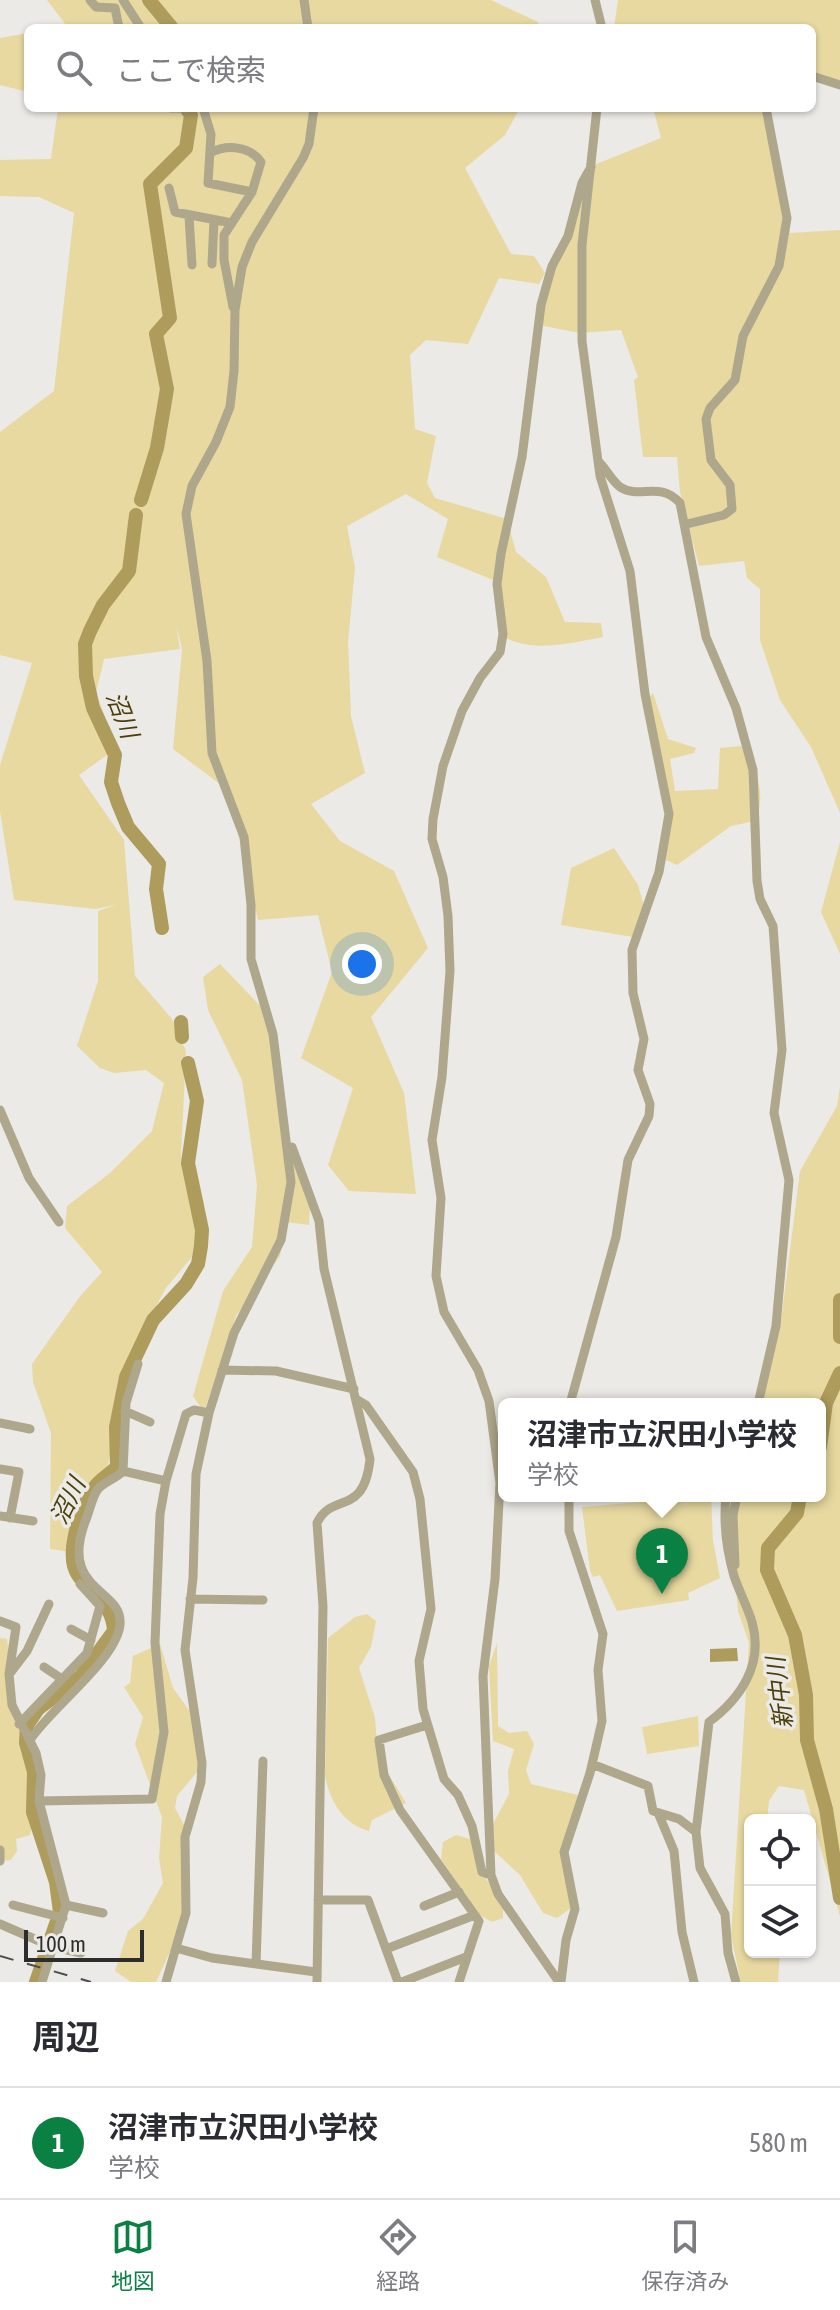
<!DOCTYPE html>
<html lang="ja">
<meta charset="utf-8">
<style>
body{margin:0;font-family:"Asap Condensed","Noto Sans JP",sans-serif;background:#f7f7f7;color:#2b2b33}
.controls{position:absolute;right:24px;bottom:24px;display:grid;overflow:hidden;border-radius:12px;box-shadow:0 2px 6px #0004}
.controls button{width:72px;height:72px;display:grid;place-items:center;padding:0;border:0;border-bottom:2px solid #e1e1e2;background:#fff;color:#2b2b33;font:40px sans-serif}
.scale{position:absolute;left:24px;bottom:20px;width:120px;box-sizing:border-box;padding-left:8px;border:4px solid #2d2d2b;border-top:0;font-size:22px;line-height:28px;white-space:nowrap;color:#2d2d2b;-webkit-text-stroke:6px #ebeae6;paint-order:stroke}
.you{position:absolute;left:362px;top:964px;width:28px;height:28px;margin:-20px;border:6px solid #fff;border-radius:50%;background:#1a73e8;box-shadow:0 0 0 12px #1a73e833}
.badge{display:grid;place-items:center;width:52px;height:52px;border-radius:50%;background:#0b8043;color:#fff;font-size:26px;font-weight:700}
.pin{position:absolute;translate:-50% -66px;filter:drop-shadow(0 2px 4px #0008)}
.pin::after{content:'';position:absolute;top:42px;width:28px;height:24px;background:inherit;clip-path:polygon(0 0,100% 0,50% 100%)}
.popup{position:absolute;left:498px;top:1398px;width:328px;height:104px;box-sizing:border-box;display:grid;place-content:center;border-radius:12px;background:#fff;filter:drop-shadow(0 2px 6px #0005);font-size:26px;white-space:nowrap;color:#7c7c81}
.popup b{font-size:30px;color:#2b2b33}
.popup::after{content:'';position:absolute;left:50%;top:100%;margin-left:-16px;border:16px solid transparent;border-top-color:#fff}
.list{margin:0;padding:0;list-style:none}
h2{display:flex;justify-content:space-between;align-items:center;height:104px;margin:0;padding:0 32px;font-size:34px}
h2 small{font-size:26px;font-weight:400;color:#7c7c81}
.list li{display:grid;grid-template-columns:52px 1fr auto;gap:24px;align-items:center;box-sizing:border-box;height:112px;padding:0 32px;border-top:2px solid #e1e1e2}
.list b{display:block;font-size:30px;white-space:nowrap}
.list p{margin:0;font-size:26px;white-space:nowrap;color:#7c7c81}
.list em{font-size:26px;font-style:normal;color:#7c7c81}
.icon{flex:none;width:44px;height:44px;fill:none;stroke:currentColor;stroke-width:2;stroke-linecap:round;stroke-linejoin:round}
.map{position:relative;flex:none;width:840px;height:1982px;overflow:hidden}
.search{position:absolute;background:#fff;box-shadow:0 2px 6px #0004;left:24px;right:24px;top:24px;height:88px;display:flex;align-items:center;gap:20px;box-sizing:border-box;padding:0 28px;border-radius:12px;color:#7c7c81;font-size:30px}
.sheet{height:216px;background:#fff}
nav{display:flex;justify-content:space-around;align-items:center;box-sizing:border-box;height:112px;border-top:2px solid #e1e1e2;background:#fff;font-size:22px;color:#7c7c81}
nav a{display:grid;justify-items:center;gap:4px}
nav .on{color:#0b8043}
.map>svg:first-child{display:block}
.green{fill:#e7d9a0}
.water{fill:#ad9c5b}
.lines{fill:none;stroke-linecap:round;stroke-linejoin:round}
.river{stroke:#ad9c5b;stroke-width:14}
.minor{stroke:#aea78b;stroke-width:9}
.rail{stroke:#4d4d4b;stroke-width:2;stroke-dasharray:14 14;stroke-linecap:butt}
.labels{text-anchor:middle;stroke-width:7;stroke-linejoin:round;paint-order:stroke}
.water-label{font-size:24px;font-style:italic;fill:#4b3f09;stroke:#ebeae6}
</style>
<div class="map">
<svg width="840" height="1982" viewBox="0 0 840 1982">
<rect width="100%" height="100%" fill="#ebeae6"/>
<!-- green -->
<path class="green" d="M47 0H491L538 22 539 28H54L66 25Z
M618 0H840V83L818 76 812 93V28H614Z
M28 33V92L0 85V38Z
M58 108H520L505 135 465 168 511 254 534 256 545 273 539 284 499 278 468 344 426 340 410 355 415 429 436 436 427 483 435 498 507 519 516 552 546 577 565 622 601 623 603 637C570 643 535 653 504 637L498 582 437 557 448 519 406 494 347 526 355 568 348 642 351 716 365 773 311 804 340 841 394 871 428 948 371 1017 404 1093 416 1194 349 1191 328 1165 353 1088 301 1058 332 972 318 915 258 920 228 790 173 749 182 649 176 625 180 649 104 659 96 693 117 748 79 775 124 840 135 976 172 1019 186 1051 181 1157 204 1202 192 1257 166 1288 129 1355 107 1470 74 1519 71 1552 50 1549 51 1433 33 1382 32 1364 81 1295 102 1272 65 1228 67 1206 110 1173 152 1131 164 1083 146 1070 114 1073 100 1068 77 1046 98 981V911L115 905 96 909 14 900 0 811V765L32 663 0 655V432L54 391 74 213 39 197 0 196V160L51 159Z
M653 108H766L790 233 840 230V813L811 747 780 700 760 640V589L747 578 744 561 699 566 680 492 677 457H643L634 380 638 377 621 330 579 333 534 324 594 165 661 138Z
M653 693 668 739 696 748 694 753 670 759 675 791 718 789 720 748 741 746C757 766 767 797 755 821L731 826 677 865 664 859 669 814 646 701Z
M840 842V954L821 912Z
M614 848 638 885 644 906 633 937 561 925 571 868Z
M220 964 269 1015 289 1146 310 1205 309 1225 286 1222 280 1256 236 1316 204 1412 193 1396 223 1291 252 1247 257 1185 242 1080 208 1010 203 977Z
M840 1086V1916L804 1790 779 1786 769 1801 767 1820H750V1952H780L778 1982H741L731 1936 749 1643 738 1611 729 1503 737 1496H820V1404H759L781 1321 800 1171 837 1106Z
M711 1496 713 1540 720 1578 688 1593 689 1600 617 1611 600 1575 593 1577 590 1570 582 1507Z
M367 1614 376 1621 371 1647 359 1668 375 1718 378 1757 406 1803 372 1820 369 1831C343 1824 330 1801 325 1776L328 1638 355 1617Z
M0 1638 7 1639 16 1714 28 1749 27 1804 32 1825 30 1835 16 1839 17 1851 11 1860 0 1861Z
M497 1643 498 1726 509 1733 527 1731 534 1744 526 1770 531 1784 578 1795 568 1837 571 1908 557 1918 543 1913 520 1875 494 1851 493 1824 509 1794 508 1771 514 1749 493 1741 489 1666Z
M160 1644 173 1688 194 1717 202 1766 177 1796 175 1808 184 1825 185 1919 156 1982H131L115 1971 128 1931 143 1919 163 1883 159 1858 162 1817 135 1744 143 1717 124 1687 130 1683 133 1656Z
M698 1716 699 1746 647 1754 642 1727Z
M456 1835 470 1839 482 1872 503 1907V1918L492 1922 478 1914 441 1859 443 1842Z"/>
<!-- water -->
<path class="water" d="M737 1648 738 1661 710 1662V1649Z"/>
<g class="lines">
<!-- river -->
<path class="river" d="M149 0 172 28
M141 500 157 448 167 389 156 334 170 318 150 184 186 148 191 115 186 108
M136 515 129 571 103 605 90 631 85 644 86 676 93 708 115 755 111 782 118 803 128 827 159 864 156 889 162 928
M181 1022 182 1037
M840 1300V1337
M820 1447 826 1403 840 1373
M800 1496 797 1513 768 1548 767 1570 795 1635 806 1695 807 1740 826 1809 840 1898
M36 1982 60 1912 56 1882 33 1812 34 1772 26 1743 27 1725 38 1709 81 1676 114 1631C113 1604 92 1595 78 1575 64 1555 81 1507 94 1488 99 1480 110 1474 117 1467L116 1427 126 1377 153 1320 186 1284 198 1264 201 1246 202 1230 188 1163 197 1101 188 1063"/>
<!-- minor -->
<path class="minor" d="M90 0 96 7 115 8 119 28
M123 0 141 28
M304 0 308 28
M595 0 602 28
M812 76 840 85
M171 108H187
M203 108 211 134 208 183 252 192 224 235V260L233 307
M210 153C227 144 250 146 261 162L252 192
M169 188 175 212 232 223
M189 216 192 265
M212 264 214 220
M599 462C606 469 612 481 620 487 640 500 659 480 680 503L706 637 736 708 753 770 757 881 760 899 773 926 782 1050 774 1113 789 1180 776 1326 758 1404
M687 524 724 515 732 509 730 485 711 460 706 419 710 408 735 380 743 336 779 266 787 218 766 108
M0 1110 29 1178 59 1222
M292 1147 319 1221 324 1269 370 1459C364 1518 332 1491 317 1523L323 1606 317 1982
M222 1370 276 1371 354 1389
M356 1399 366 1405 413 1472 420 1499 431 1609 419 1661 423 1709 444 1779 458 1795 472 1826 482 1872 491 1875
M570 1404 616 1237 628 1160 649 1116 650 1104 638 1070 644 1039 633 993 632 950 659 872 669 814 645 694 630 571 600 476 582 341V245L597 108
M125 1411 150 1422
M0 1423 30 1429
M0 1469 19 1472 10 1518
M123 1471 166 1481 186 1414 194 1410 209 1413
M726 1496C723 1524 726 1548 734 1576 739 1591 747 1606 752 1622 764 1664 741 1698 709 1722L696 1832 700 1868 725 1914 728 1953 736 1982
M0 1516 33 1521
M735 1565 733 1515 737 1496
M190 1599 263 1600
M0 1621 16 1627 9 1674 12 1705 36 1753 41 1775 39 1801 66 1905 42 1982
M71 1629 91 1640
M44 1667 62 1679
M11 1672 27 1651 49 1604
M19 1724 87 1653 100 1606 80 1584
M427 1725 379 1740 384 1775 400 1810 479 1921 459 1982
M30 1740C51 1708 116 1660 120 1625 124 1587 56 1593 87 1517 90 1509 93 1495 98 1489 105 1481 116 1479 123 1471L126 1403 138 1364
M592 1764 648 1786 653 1811 679 1819 696 1832
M39 1801 152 1799 164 1732 155 1643 160 1514 166 1481
M659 1815 674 1851 682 1932 694 1982
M0 1850V1861
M318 1900H368L398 1982
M13 1905 63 1918
M66 1905 103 1913
M424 1906 459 1892
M0 1924 53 1947 81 1953
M176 1948 212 1958 316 1972
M386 1949 475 1915
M256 1964 263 1761
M166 1982 186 1913 185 1837 201 1782 202 1763 185 1650 193 1578 196 1474 209 1413 234 1333 281 1240 291 1182 273 1034 251 959V905L244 837 212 753 207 661 186 514 192 486 216 442 230 407 234 371 235 310 242 267 252 242 303 158 309 144 314 108
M402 1982 466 1957
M559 1982 498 1894 491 1875 483 1676 495 1579 500 1483 489 1401 478 1370 444 1312 436 1276 441 1198 432 1140 442 1077 450 971 448 916 443 877 432 839 433 819 443 766 462 711 480 678 500 652 503 634 497 584 501 554 522 457 541 305 552 266 568 236 582 183 591 167
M561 1982 566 1940 575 1909 564 1852 590 1773 602 1721 598 1670 603 1634 569 1531V1496"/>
<!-- rail -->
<path class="rail" d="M0 1956 91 1982"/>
</g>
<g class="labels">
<!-- water labels -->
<g class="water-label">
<text transform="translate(122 715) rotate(69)" y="8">沼川</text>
<text transform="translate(68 1501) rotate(-64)" y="8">沼川</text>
<text transform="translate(780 1693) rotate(-97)" y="8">新中川</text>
</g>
</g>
</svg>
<div class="controls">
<button><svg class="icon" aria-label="locate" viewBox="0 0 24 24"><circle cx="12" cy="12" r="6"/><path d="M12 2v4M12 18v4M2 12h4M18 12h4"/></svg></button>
<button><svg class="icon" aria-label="layers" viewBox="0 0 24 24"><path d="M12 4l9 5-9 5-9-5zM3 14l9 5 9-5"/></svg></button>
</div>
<div class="scale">100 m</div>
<div class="you"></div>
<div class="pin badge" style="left:662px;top:1594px">1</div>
<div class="popup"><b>沼津市立沢田小学校</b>学校</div>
<div class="search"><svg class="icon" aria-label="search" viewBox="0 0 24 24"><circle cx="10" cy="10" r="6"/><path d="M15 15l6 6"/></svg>ここで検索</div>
</div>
<section class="sheet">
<h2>周辺<small></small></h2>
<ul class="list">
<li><span class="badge">1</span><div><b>沼津市立沢田小学校</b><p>学校</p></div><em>580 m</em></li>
</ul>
</section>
<nav>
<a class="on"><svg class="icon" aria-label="map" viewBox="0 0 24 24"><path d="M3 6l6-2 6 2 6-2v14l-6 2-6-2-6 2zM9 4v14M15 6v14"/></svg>地図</a>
<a><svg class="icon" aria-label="directions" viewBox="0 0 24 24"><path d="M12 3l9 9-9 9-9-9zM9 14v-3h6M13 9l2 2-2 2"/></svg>経路</a>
<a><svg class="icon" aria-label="saved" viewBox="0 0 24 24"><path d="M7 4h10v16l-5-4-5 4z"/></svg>保存済み</a>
</nav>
